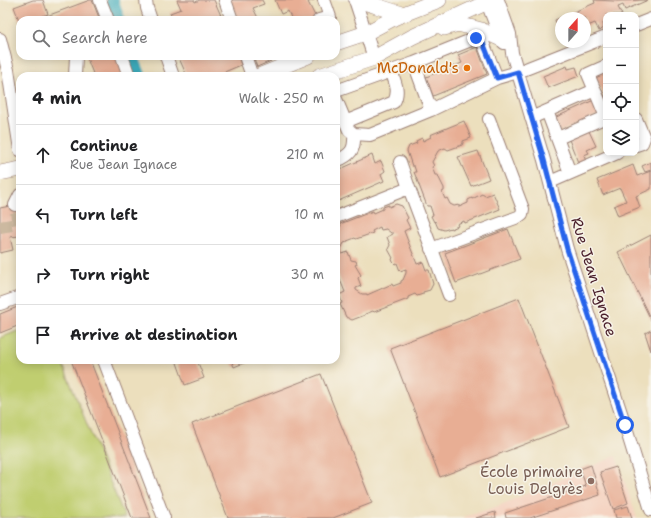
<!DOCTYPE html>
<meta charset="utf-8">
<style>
body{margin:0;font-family:"Shantell Sans",sans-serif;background:#f2f2f2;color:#202124}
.controls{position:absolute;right:12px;top:12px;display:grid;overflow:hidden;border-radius:8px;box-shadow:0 2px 10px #0003}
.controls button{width:36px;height:36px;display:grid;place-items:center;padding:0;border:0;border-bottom:1px solid #e0e0e0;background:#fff;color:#202124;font:20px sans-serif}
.compass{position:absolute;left:555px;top:12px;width:36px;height:36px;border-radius:50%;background:#fff;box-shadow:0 2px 10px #0003;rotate:21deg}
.stop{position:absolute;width:12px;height:12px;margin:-9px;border:3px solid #2563eb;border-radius:50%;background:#fff}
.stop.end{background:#2563eb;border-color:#fff;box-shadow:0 1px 4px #0008}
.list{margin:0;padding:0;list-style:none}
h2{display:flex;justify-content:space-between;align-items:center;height:52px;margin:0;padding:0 16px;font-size:17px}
h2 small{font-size:13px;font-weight:400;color:#757577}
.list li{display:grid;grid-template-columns:26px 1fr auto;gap:12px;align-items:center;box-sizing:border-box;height:60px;padding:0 16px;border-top:1px solid #e0e0e0}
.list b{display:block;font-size:15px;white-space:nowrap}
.list p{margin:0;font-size:13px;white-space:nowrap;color:#757577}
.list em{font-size:13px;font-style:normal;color:#757577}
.icon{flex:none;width:22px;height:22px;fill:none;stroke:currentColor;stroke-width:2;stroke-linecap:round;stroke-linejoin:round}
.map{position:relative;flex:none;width:651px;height:518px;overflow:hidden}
.search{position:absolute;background:#fff;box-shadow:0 2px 10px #0003;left:16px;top:16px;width:324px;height:44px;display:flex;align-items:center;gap:10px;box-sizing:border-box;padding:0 14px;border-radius:12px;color:#757577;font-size:15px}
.panel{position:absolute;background:#fff;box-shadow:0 2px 10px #0003;left:16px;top:72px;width:324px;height:292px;border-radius:12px}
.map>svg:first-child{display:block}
.built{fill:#f5d3c1}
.green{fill:#c0ce70;stroke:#85764e}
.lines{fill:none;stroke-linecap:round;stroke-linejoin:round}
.canal{stroke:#3eacbc;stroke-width:13}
.building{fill:#e8ae94;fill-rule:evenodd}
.minor-tunnel{stroke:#ccb9a0;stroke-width:12;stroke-dasharray:12 6;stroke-linecap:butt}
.minor-casing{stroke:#9b7f74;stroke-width:14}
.major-casing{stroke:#9b7f74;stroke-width:16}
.minor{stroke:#fff;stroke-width:12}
.major{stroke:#fff;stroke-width:15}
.route{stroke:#2563eb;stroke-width:5}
.food-dot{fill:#e8710a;stroke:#f7f3e8;stroke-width:1.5}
.education-dot{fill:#8d6e63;stroke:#f7f3e8;stroke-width:1.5}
.labels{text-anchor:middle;stroke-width:3;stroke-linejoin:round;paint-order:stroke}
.food-label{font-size:15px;fill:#c56008;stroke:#f7f3e8;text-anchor:end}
.street-label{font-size:15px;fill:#4a1f2b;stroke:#f7f3e8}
.education-label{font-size:15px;fill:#785e54;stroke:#f7f3e8;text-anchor:end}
</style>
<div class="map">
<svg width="651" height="518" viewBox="0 0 651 518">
<rect width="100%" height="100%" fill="#f7f3e8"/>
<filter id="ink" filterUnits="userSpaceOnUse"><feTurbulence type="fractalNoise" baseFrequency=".025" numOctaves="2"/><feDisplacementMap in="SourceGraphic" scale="8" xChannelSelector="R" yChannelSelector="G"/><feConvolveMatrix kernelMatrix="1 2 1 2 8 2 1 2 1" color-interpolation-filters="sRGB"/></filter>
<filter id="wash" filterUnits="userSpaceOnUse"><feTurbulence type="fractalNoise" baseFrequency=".012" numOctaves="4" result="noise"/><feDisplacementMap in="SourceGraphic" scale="16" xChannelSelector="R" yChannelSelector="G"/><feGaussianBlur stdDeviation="0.9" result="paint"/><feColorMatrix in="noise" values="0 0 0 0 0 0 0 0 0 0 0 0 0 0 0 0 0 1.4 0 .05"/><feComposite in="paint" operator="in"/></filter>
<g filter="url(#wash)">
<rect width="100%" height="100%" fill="#ecdfbd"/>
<!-- built -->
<path class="built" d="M616 456 637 518H461L498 506Z"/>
<!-- green -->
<path class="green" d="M20 330V360H61L125 518H0V338Z"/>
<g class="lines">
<!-- canal -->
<path class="canal" d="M112 0 119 20
M132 56 140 76"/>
</g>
<g id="blocks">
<!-- building -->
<path class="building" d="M33 0H43L48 14 31 20H20V23L14 7Z
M90 0H92L100 20H36Z
M177 0H194L195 2 200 0H214L223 20H173L170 13 181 9Z
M230 0H262L264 4 253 8 259 20H238Z
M275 0H314L308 2 317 20H292L288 11 281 14Z
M594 0 615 1 648 0 625 10 623 5 618 7 622 15H606V22L603 23 604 28 599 31 595 23 585 27V18H561V35L555 20 595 3Z
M477 47 487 74 433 96 426 77 462 63 458 55Z
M86 56H118L125 76H94Z
M178 56H238L241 65 215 76H187Z
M253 56H269L271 61 257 67Z
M567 66 568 69 576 67 579 76 548 88 543 76Z
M603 70 606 76V99L594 74Z
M594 100 600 114 560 132 554 118Z
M464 121 471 138 463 141V143L462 145 448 150 445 148 438 151 432 162 434 166 432 167 435 175H438L439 178 444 188V191L442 192 445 199 447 198 450 204 454 206 459 205V207L468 203V200L472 198V199L482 194 485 196 493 193 500 209 465 223 464 221 457 224 458 226 451 229V228L444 230 438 228 435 221 434 222 431 216 433 215 430 206H427L414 172H416L414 166H412L407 151 409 146 417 143 416 141 422 138 423 141 431 137 430 135Z
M588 129 596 146 587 150 589 153 584 155 586 162 579 165 568 137Z
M478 151 489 179 471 186 458 157Z
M372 155 375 164 381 161 385 171 381 174 384 181 336 202V171Z
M651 162V170L645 172 642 166Z
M633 165 637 176 651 171V189L636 196 640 207 618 216 614 206 626 201 620 188 603 195 597 180Z
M20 204V236L10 237 13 250 0 253V208Z
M396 204 402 206 408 218 406 220 410 228 404 231 417 264 423 262 426 270H429L433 284 430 290 423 292V294L417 296 415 294 408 297V299L374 312 373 311 365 314V315L352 320 346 317 340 304 342 303 339 295 345 292 336 270V228L341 226 340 224 373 211 374 213 383 209V207L389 205V207ZM380 227 381 230 386 229 391 233H393V234L387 237 390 245 388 249 393 258 392 259 393 262 395 264 397 263 400 271 406 269V273L403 280 401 281V283L393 286 392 284 367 295V294H362L356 290V288L361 286 358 278 361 275 355 265 357 264 356 261 351 260 348 252 342 254 341 249 344 243 347 242V241L355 238 356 239 373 233 372 231Z
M508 229 520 259 456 283 445 253Z
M651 235V320L618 252Z
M519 298 569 427 440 477 390 348Z
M20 306V325L0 333V314Z
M651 330V351L645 333Z
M71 360H90L151 518H132Z
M176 360H197L204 378 185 385Z
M231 360H251L234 367Z
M321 374 372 503 333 518H228L192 424Z
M591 465 600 495 530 518H506L505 513 586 486 580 469Z
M616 467 628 503 613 509 600 472Z
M628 506 632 518H616L614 510Z
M495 512 496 518H476Z"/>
</g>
</g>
<g filter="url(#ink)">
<use href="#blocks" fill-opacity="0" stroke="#9b7f74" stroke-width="1"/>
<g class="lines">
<!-- minor-tunnel -->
<path class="minor-tunnel" d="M0 227 18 224 15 205"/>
<defs>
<path id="minor" d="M100 0 108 20
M146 0 147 8 151 20
M225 0 232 20
M355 0 374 58
M486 0 501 39 504 43
M498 0 510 34 512 53 544 160 567 249 625 425 651 510
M319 20 330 17 324 0
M636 25 651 19
M0 39 8 70 20 150
M122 56 129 76
M166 56 173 76
M245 56 252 76
M414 63 431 110
M606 66 588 74 606 117
M75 76 76 56
M497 78 518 72 606 37
M336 91 414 63 476 38 482 40 497 78 431 110 370 135 354 134 349 130 336 99
M547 111 570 173
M531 118 595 90
M636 119 644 138 642 143 636 145
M345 122 394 102C400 91 395 82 391 71
M558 138 606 117
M336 161C351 155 355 150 354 134
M400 162 409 188
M550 182 617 153
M15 205 20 195
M336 217 409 188 449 295
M431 249 518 217 522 214 523 209 489 119
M0 304 20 297
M104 360 164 518"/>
<path id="major" d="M356 0C372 4 387 10 403 14
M444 28 458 24 481 30 501 39
M336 43 366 33 396 17 439 0
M259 76 308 56
M319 76 374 58 412 37 492 0
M0 173 20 169"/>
</defs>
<!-- minor casing -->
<use href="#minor" class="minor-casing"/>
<!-- major casing -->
<use href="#major" class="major-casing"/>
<!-- minor -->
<use href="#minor" class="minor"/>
<!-- major -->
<use href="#major" class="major"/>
</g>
</g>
<g class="lines" filter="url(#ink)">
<!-- route -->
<path class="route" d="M476 38 482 40 497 78 518 72 544 160 567 249 625 425"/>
</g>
<!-- markers -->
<circle class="food-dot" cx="467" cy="68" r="4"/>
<circle class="education-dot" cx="591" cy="481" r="4"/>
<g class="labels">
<!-- food labels -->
<g class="food-label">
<text x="459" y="73">McDonald's</text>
</g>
<!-- street labels -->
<g class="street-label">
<text transform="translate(594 277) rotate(73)" y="5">Rue Jean Ignace</text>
</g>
<!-- education labels -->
<g class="education-label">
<text x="583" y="477">École primaire<tspan x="583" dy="17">Louis Delgrès</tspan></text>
</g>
</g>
</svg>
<div class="controls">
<button>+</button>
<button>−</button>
<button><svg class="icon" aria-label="locate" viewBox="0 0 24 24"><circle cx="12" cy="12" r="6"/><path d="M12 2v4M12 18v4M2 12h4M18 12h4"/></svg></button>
<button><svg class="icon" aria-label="layers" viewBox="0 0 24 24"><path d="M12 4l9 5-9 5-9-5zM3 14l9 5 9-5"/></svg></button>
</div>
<svg class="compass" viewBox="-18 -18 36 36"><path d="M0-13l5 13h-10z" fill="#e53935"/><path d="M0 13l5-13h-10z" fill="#757577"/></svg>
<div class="stop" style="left:625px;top:425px"></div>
<div class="stop end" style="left:476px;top:38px"></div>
<div class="search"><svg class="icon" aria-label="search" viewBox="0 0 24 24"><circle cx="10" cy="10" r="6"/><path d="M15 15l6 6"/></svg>Search here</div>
<section class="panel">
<h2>4 min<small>Walk · 250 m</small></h2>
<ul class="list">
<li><svg class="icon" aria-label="ahead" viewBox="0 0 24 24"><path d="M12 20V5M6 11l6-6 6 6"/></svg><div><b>Continue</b><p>Rue Jean Ignace</p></div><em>210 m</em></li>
<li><svg class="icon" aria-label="left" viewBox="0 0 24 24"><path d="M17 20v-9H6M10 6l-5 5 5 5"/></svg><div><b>Turn left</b></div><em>10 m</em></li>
<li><svg class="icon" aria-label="right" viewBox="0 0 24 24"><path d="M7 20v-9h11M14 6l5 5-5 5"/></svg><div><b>Turn right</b></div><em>30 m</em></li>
<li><svg class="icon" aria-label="arrive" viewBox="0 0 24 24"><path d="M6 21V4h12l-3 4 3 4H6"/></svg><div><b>Arrive at destination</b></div></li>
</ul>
</section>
</div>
